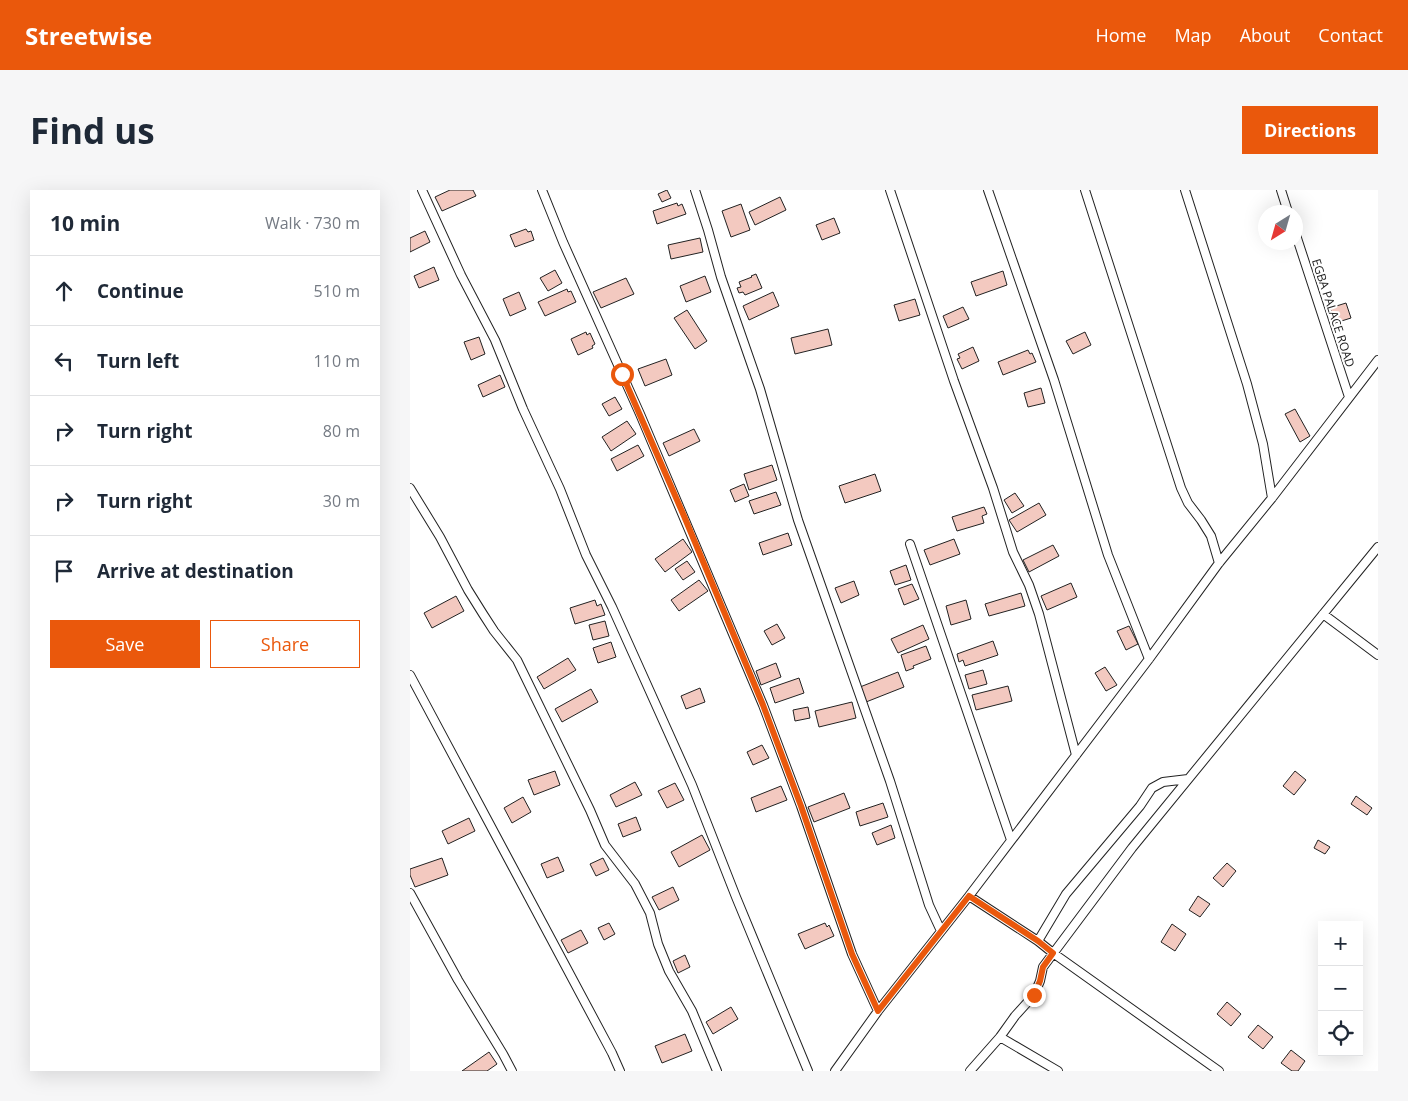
<!DOCTYPE html>
<meta charset="utf-8">
<style>
body{margin:0;font-family:"Open Sans",sans-serif;background:#f6f6f7;color:#1f2937}
.controls{position:absolute;right:15px;bottom:15px;display:grid;overflow:hidden;border-radius:0px;box-shadow:0 5px 20px #0002}
.controls button{width:45px;height:45px;display:grid;place-items:center;padding:0;border:0;border-bottom:1px solid #e0e1e3;background:#fff;color:#1f2937;font:25px sans-serif}
.compass{position:absolute;left:848px;top:15px;width:45px;height:45px;border-radius:50%;background:#fff;box-shadow:0 5px 20px #0002;rotate:217deg}
.stop{position:absolute;width:15px;height:15px;margin:-11px;border:4px solid #ea580c;border-radius:50%;background:#fff}
.stop.end{background:#ea580c;border-color:#fff;box-shadow:0 1px 5px #0008}
.list{margin:0;padding:0;list-style:none}
h2{display:flex;justify-content:space-between;align-items:center;height:65px;margin:0;padding:0 20px;font-size:21px}
h2 small{font-size:16px;font-weight:400;color:#747a83}
.list li{display:grid;grid-template-columns:32px 1fr auto;gap:15px;align-items:center;box-sizing:border-box;height:70px;padding:0 20px;border-top:1px solid #e0e1e3}
.list b{display:block;font-size:19px;white-space:nowrap}
.list em{font-size:16px;font-style:normal;color:#747a83}
.actions{display:flex;gap:10px;padding:15px 20px}
.actions a{flex:1;padding:11px 0;border:1px solid #ea580c;border-radius:0px;text-align:center;font-size:18px;color:#ea580c}
.actions .main{background:#ea580c;color:#fff}
.icon{flex:none;width:28px;height:28px;fill:none;stroke:currentColor;stroke-width:2;stroke-linecap:round;stroke-linejoin:round}
.map{position:relative;flex:none;width:968px;height:881px;overflow:hidden;border-radius:0px}
header{display:flex;align-items:center;gap:30px;box-sizing:border-box;height:70px;padding:0 25px;background:#ea580c;color:#fff}
header strong{font-size:24px}
nav{display:flex;gap:28px;margin-inline-start:auto;font-size:18px}
.intro{display:flex;align-items:center;justify-content:space-between;box-sizing:border-box;height:120px;padding:0 30px}
h1{margin:0;font-size:35px}
.button{padding:12px 22px;border-radius:0px;background:#ea580c;color:#fff;font-size:18px;font-weight:700}
main{display:flex;gap:30px;padding:0 30px}
aside{flex:1;background:#fff;border-radius:0px;box-shadow:0 5px 20px #0002}
.map>svg:first-child{display:block}
.building{fill:#f3c9c0;stroke:#222}
.lines{fill:none;stroke-linecap:round;stroke-linejoin:round}
.street-casing{stroke:#222;stroke-width:10}
.street{stroke:#fff;stroke-width:8}
.route{stroke:#ea580c;stroke-width:6}
.labels{text-anchor:middle;stroke-width:4;stroke-linejoin:round;paint-order:stroke}
.street-label{font-size:12px;fill:#222;stroke:#fff}
</style>
<header>
<strong>Streetwise</strong>
<nav><a>Home</a><a>Map</a><a>About</a><a>Contact</a></nav>
</header>
<div class="intro"><h1>Find us</h1><a class="button">Directions</a></div>
<main>
<aside>
<h2>10 min<small>Walk · 730 m</small></h2>
<ul class="list">
<li><svg class="icon" aria-label="ahead" viewBox="0 0 24 24"><path d="M12 20V5M6 11l6-6 6 6"/></svg><div><b>Continue</b></div><em>510 m</em></li>
<li><svg class="icon" aria-label="left" viewBox="0 0 24 24"><path d="M17 20v-9H6M10 6l-5 5 5 5"/></svg><div><b>Turn left</b></div><em>110 m</em></li>
<li><svg class="icon" aria-label="right" viewBox="0 0 24 24"><path d="M7 20v-9h11M14 6l5 5-5 5"/></svg><div><b>Turn right</b></div><em>80 m</em></li>
<li><svg class="icon" aria-label="right" viewBox="0 0 24 24"><path d="M7 20v-9h11M14 6l5 5-5 5"/></svg><div><b>Turn right</b></div><em>30 m</em></li>
<li><svg class="icon" aria-label="arrive" viewBox="0 0 24 24"><path d="M6 21V4h12l-3 4 3 4H6"/></svg><div><b>Arrive at destination</b></div></li>
</ul>
<div class="actions"><a class="main">Save</a><a>Share</a></div>
</aside>
<div class="map">
<svg width="968" height="881" viewBox="0 0 968 881">
<rect width="100%" height="100%" fill="#fff"/>
<!-- building -->
<path class="building" d="M40 0H63L66 6 32 21 25 7Z
M257 0 261 8 252 12 248 4Z
M370 7 376 20 345 35 339 22Z
M267 13 268 16 272 14 276 24 247 34 243 21Z
M331 14 340 40 321 47 312 21Z
M424 28 430 43 412 50 406 35Z
M116 39 118 42 121 41 124 50 105 57 100 45Z
M15 41 20 52 0 62V48Z
M290 48 293 62 261 69 258 55Z
M24 77 29 90 9 98 4 86Z
M145 80 152 93 138 101 130 88Z
M593 81 597 95 566 106 561 92Z
M346 84 352 98 335 105 333 102 329 103 327 98 331 97 329 92 342 87 341 86Z
M295 86 301 102 276 112 270 96Z
M216 88 224 104 191 118 183 102Z
M157 99 158 102 161 101 166 112 135 126 128 112Z
M109 102 116 119 100 126 93 109Z
M363 102 369 116 339 130 333 116Z
M505 109 510 125 489 131 484 115Z
M936 113 941 128 925 133 920 118Z
M553 117 559 129 538 138 533 126Z
M277 120 297 151 285 159 264 128Z
M418 139 422 155 385 164 381 148Z
M176 142 177 145 180 143 185 154 182 156 183 158 168 165 161 149Z
M675 142 681 155 663 164 656 151Z
M69 147 75 164 61 170 54 152Z
M563 157 569 171 552 179 547 169 550 168 548 164Z
M618 160 620 164 622 163 626 172 593 185 588 172Z
M256 169 262 185 235 196 228 179Z
M90 185 95 197 73 207 68 195Z
M631 198 635 213 618 217 614 203Z
M205 207 212 219 199 226 192 214Z
M885 219 900 246 890 252 875 224Z
M217 231 226 244 201 261 192 247Z
M284 239 290 251 259 266 253 253Z
M228 255 234 266 207 281 201 269Z
M362 275 367 290 339 300 334 284Z
M465 284 471 301 435 313 429 296Z
M334 294 339 306 325 312 320 300Z
M366 302 371 315 344 324 339 311Z
M605 303 614 316 602 323 594 310Z
M629 313 636 325 607 342 599 330Z
M574 317 577 324 572 326 574 333 547 341 542 327Z
M378 343 382 355 353 365 349 353Z
M273 349 282 362 255 382 245 369Z
M544 349 550 364 520 375 514 360Z
M643 355 649 366 619 382 613 370Z
M277 371 285 382 273 390 265 379Z
M496 375 501 390 485 395 480 381Z
M289 390 298 401 269 421 261 410Z
M444 391 449 405 431 413 425 398Z
M661 393 667 407 637 420 631 406Z
M502 394 509 409 494 415 488 399Z
M611 403 615 416 579 426 575 414Z
M46 406 54 421 22 438 14 423Z
M185 410 187 416 191 414 195 425 165 434 160 418Z
M556 410 561 429 541 435 536 416Z
M195 431 199 446 183 450 179 435Z
M367 434 375 448 362 455 354 441Z
M513 435 519 449 488 463 481 449Z
M719 436 728 454 716 460 707 441Z
M583 451 588 465 555 476 553 470 549 472 547 464Z
M201 452 206 467 188 473 183 458Z
M516 456 521 469 503 476 504 478 496 481 491 465Z
M158 468 166 480 134 499 127 487Z
M366 473 371 487 351 495 346 481Z
M695 477 707 495 696 501 685 483Z
M573 480 577 494 559 499 555 485Z
M488 482 494 497 456 512 450 497Z
M389 488 394 503 365 513 360 498Z
M598 496 602 511 566 520 562 505Z
M290 498 295 512 276 519 271 506Z
M181 499 188 512 152 532 145 519Z
M442 512 446 528 409 537 405 521Z
M398 517 400 528 385 531 383 520Z
M352 555 359 568 343 575 337 562Z
M145 581 150 595 124 605 118 590Z
M885 581 896 590 884 605 873 596Z
M225 592 232 605 206 617 200 605Z
M265 593 274 610 257 618 248 601Z
M371 596 377 610 346 622 341 608Z
M434 603 440 618 404 632 398 617Z
M946 606 962 618 957 625 941 614Z
M113 607 121 622 102 633 94 618Z
M473 613 478 627 450 636 446 622Z
M226 627 231 640 213 647 208 634Z
M59 628 65 641 38 654 32 641Z
M481 635 485 648 467 655 462 643Z
M292 645 300 660 269 677 261 662Z
M908 650 920 657 915 664 904 658Z
M148 667 154 681 137 688 131 674Z
M32 668 38 685 5 697 0 685V679Z
M193 668 199 680 186 686 180 674Z
M817 673 826 681 813 697 803 688Z
M263 697 269 710 249 720 242 707Z
M788 706 800 714 790 727 779 720Z
M199 733 205 744 194 750 188 738Z
M415 733 417 737 419 735 424 746 395 759 388 744Z
M762 734 776 744 765 761 751 752Z
M171 740 178 753 158 763 151 750Z
M275 765 280 777 268 783 263 771Z
M817 812 831 824 821 836 807 824Z
M321 817 328 829 303 844 296 832Z
M848 835 863 847 853 859 838 847Z
M275 844 282 861 252 873 245 856Z
M881 860 895 871 888 881H882L871 873Z
M79 862 87 874 77 881H52Z"/>
<g class="lines">
<defs>
<path id="street" d="M12 0 51 85 85 150 113 219 150 299 176 365 202 417 282 595 326 707 398 881
M132 0 153 52 230 224 353 515 391 616 442 764 468 821
M285 0 298 40 311 87 350 199 388 330 480 591 519 715 531 741
M480 0 544 191 583 298 603 362 619 395 629 424 666 565
M578 0 644 190 698 365 739 469
M675 0 771 298 778 313 791 330 801 346 809 373
M775 0 837 194 853 254 862 308
M871 0 878 22
M886 45 939 207
M0 298 30 347 58 400 73 424 84 441 107 470 180 620 195 655 225 694 240 723 248 754 259 781 282 821 307 881
M500 354 601 650
M913 424 968 465
M0 485 202 863 210 881
M0 703 48 790 93 864 102 881
M559 706 739 469 809 373 862 308 968 170
M628 751 656 704 730 616 742 598 753 592 778 589
M590 847 648 881
M425 881 468 821 559 706 628 751 643 763 809 881
M560 881 590 847 605 826 624 805 630 791 633 777 722 658 968 357"/>
</defs>
<!-- street casing -->
<use href="#street" class="street-casing"/>
<!-- street -->
<use href="#street" class="street"/>
</g>
<g class="lines">
<!-- route -->
<path class="route" d="M212 184 274 326 353 515 391 616 442 764 468 821 559 706 628 751 643 763 633 777 630 791 624 805"/>
</g>
<g class="labels">
<!-- street labels -->
<g class="street-label">
<text transform="translate(923 123) rotate(72)" y="4">EGBA PALACE ROAD</text>
</g>
</g>
</svg>
<div class="controls">
<button>+</button>
<button>−</button>
<button><svg class="icon" aria-label="locate" viewBox="0 0 24 24"><circle cx="12" cy="12" r="6"/><path d="M12 2v4M12 18v4M2 12h4M18 12h4"/></svg></button>
</div>
<svg class="compass" viewBox="-18 -18 36 36"><path d="M0-13l5 13h-10z" fill="#e53935"/><path d="M0 13l5-13h-10z" fill="#747a83"/></svg>
<div class="stop" style="left:212px;top:184px"></div>
<div class="stop end" style="left:624px;top:805px"></div>
</div>
</main>
